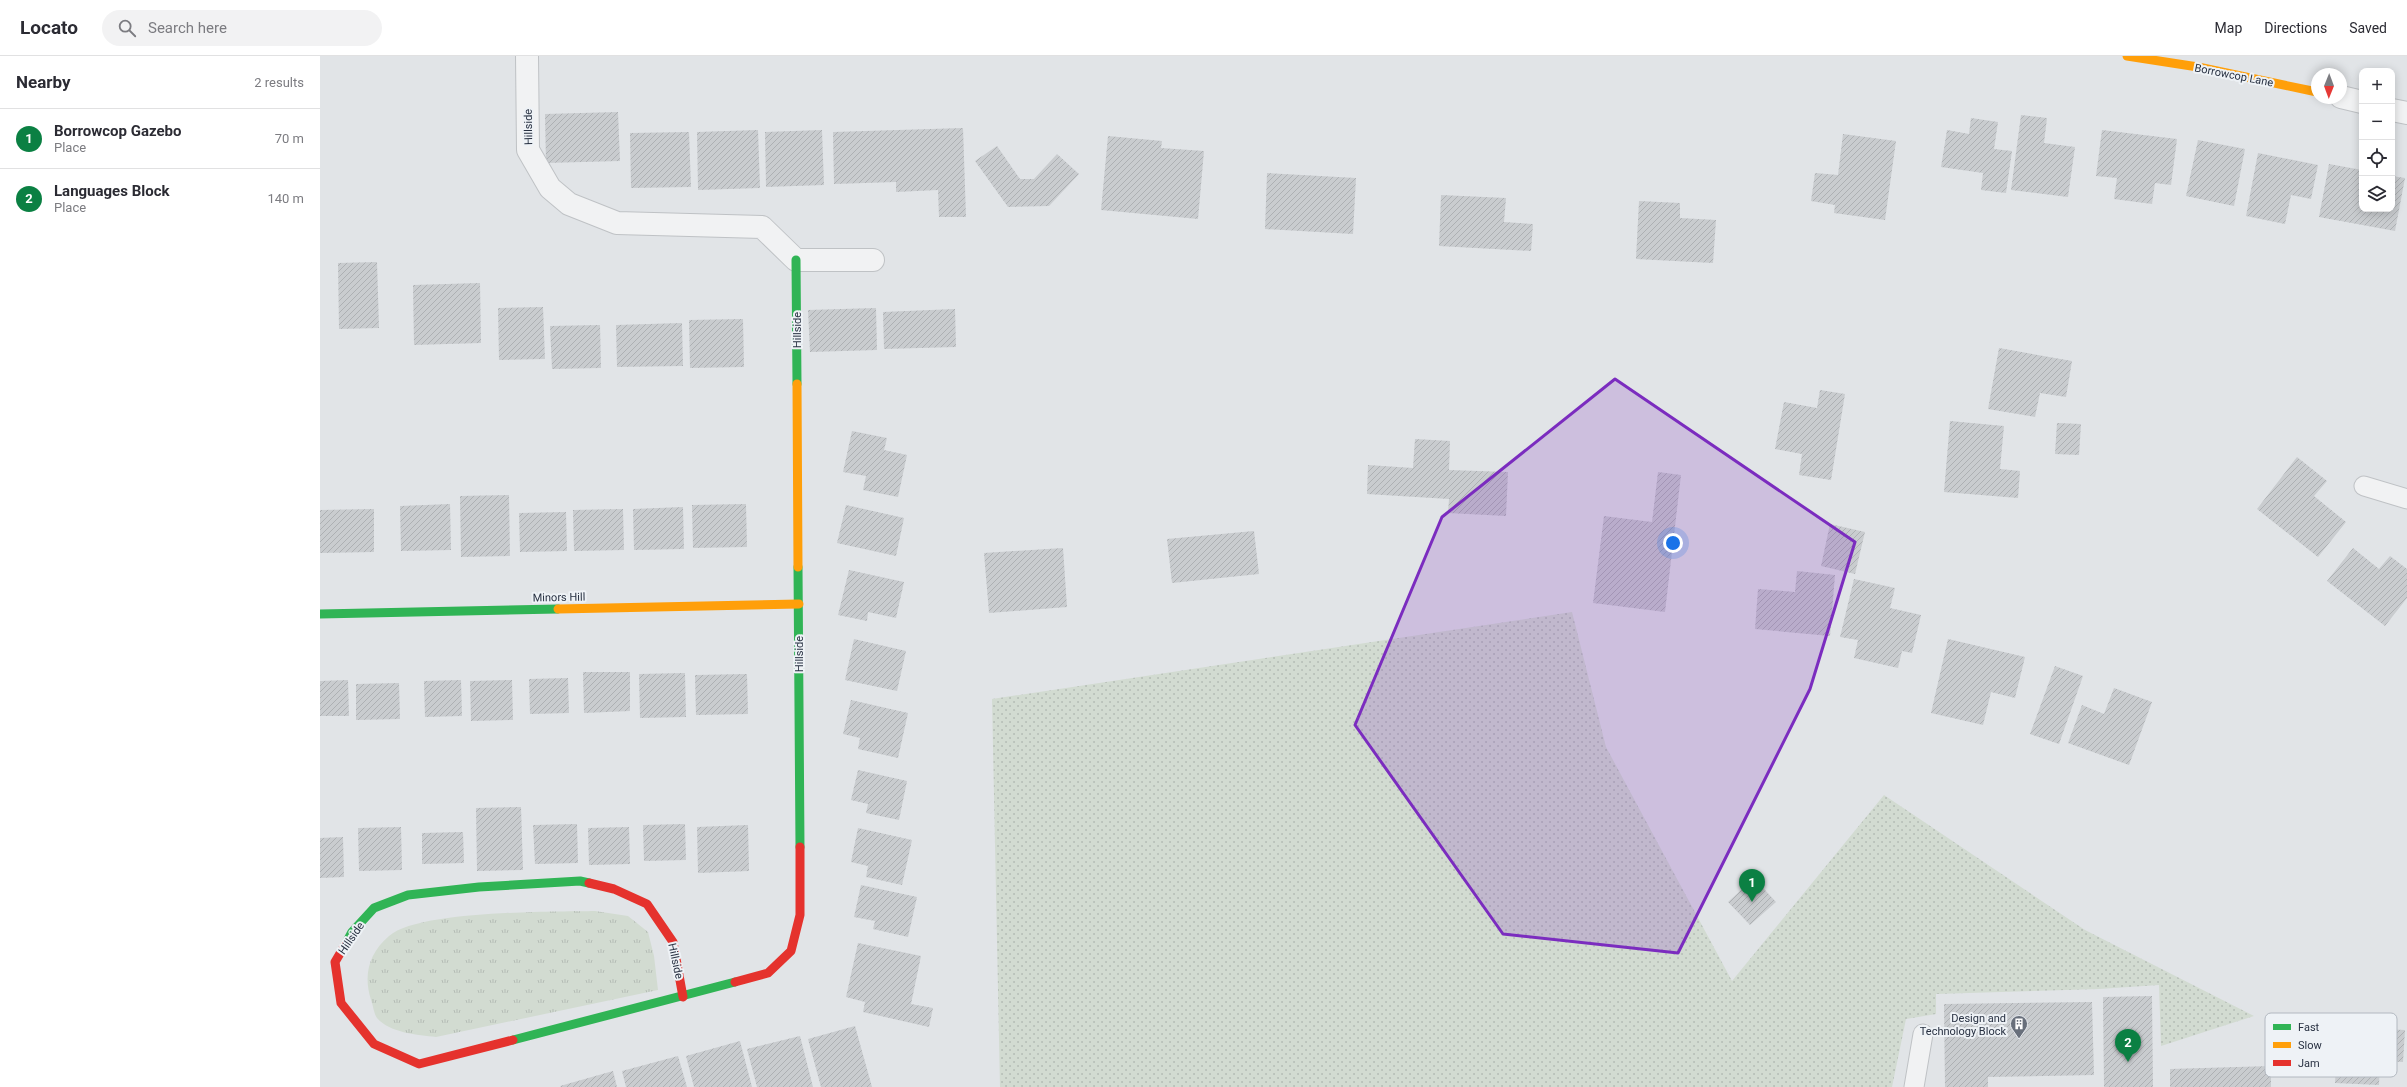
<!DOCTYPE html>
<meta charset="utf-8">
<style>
body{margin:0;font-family:Roboto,sans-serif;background:#f2f2f3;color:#2b2b33}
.controls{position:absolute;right:12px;top:12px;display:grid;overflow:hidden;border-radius:8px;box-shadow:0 2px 10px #0003}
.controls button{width:36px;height:36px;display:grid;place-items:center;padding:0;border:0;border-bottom:1px solid #e1e1e2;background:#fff;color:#2b2b33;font:20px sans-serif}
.compass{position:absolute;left:1991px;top:12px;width:36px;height:36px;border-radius:50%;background:#fff;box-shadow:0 2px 10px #0003;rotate:181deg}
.you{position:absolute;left:1353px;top:487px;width:14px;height:14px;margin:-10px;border:3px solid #fff;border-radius:50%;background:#1a73e8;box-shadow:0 0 0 6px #1a73e833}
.badge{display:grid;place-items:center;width:26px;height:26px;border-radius:50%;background:#0b8043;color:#fff;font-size:13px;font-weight:700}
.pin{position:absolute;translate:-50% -33px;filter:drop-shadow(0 1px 2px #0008)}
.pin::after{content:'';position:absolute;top:21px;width:14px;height:12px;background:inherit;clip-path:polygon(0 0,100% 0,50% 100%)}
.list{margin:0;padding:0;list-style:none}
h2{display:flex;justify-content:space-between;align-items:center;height:52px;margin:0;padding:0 16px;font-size:17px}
h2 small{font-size:13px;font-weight:400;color:#7c7c81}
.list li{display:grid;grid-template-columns:26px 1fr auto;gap:12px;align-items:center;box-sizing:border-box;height:60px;padding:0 16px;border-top:1px solid #e1e1e2}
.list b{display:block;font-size:15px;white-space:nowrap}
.list p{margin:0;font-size:13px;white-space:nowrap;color:#7c7c81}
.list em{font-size:13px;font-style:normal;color:#7c7c81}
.icon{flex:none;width:22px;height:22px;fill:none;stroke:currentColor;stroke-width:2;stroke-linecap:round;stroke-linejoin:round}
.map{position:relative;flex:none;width:2087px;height:1031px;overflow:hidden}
header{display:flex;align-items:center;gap:24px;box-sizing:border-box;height:56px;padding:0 20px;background:#fff;border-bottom:1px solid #e1e1e2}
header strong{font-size:19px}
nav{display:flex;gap:22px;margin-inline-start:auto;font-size:14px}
.search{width:280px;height:36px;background:#f2f2f3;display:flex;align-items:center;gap:10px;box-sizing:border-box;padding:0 14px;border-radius:22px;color:#7c7c81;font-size:15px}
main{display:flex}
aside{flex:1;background:#fff}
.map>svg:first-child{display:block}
.grass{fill:url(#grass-tufts)}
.park{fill:url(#park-dots)}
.building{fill:url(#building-hatch)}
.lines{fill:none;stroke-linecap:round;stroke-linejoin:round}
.lane-casing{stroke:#bfc2c5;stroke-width:21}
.street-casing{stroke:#bfc2c5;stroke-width:24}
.lane{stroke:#f1f2f3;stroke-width:19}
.street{stroke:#f1f2f3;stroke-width:22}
.fast{stroke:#30b455;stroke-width:9}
.slow{stroke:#ff9f0a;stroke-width:9}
.jam{stroke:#e5322d;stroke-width:9}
.marked{fill:#7b2cbf;fill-opacity:0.2;stroke:#7b2cbf;stroke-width:3;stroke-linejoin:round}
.labels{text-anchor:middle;stroke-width:4;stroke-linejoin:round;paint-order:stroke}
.street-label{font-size:11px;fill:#273041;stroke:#eef2f6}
.poi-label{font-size:11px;fill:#273041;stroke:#eef2f6;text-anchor:end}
.key{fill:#eef2f6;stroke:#b2b8c0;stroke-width:1}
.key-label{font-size:11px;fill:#273041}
</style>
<header>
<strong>Locato</strong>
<div class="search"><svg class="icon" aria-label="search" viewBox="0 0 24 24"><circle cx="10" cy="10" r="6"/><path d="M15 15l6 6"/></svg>Search here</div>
<nav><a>Map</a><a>Directions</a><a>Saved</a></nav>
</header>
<main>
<aside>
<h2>Nearby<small>2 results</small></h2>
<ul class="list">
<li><span class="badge">1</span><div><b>Borrowcop Gazebo</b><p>Place</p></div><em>70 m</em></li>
<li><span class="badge">2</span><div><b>Languages Block</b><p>Place</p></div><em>140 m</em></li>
</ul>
</aside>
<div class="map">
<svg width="2087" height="1031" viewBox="0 0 2087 1031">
<defs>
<pattern id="grass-tufts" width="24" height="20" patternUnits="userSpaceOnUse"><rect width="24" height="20" fill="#d2dbd1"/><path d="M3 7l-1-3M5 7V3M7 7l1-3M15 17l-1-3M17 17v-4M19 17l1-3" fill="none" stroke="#b4bcb5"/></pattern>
<pattern id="park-dots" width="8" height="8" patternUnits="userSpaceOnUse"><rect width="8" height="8" fill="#d2dbd1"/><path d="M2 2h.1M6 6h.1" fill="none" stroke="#b4bcb5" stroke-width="1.8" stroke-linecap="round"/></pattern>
<pattern id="building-hatch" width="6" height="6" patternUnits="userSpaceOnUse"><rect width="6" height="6" fill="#c9cccf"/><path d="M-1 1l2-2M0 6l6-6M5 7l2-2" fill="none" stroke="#adb0b3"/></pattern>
</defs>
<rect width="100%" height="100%" fill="#e1e4e7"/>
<!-- grass -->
<path class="grass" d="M275 855 308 860 328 876 334 900 338 934 116 981C98 979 70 977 57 962 54 958 53 949 51 944 43 919 49 897 69 880 100 854 231 856 275 855Z"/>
<!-- park -->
<path class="park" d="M1252 556 1286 691 1412 925 1564 739 1765 874 1934 960 1841 990 1839 929 1779 933 1616 938V958L1586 963 1572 1031H680L672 643Z"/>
<!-- building -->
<path class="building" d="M298 56 300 105 226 107 225 58Z
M1701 59 1727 62 1724 87 1755 91 1748 141 1691 134Z
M1651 62 1678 66 1674 93 1692 95 1686 137 1661 134 1663 117 1621 111 1627 74 1649 78Z
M643 72 646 161H619L618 134 576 136V126L514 128 513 76Z
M438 74 440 132 378 134 377 76Z
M502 74 504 129 446 131 445 76Z
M1782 74 1857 83 1851 129 1835 127 1832 148 1794 143 1797 122 1776 120Z
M369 76 371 131 311 132 310 77Z
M1523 78 1576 85 1565 164 1514 157 1515 149 1491 145 1495 117 1518 119Z
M788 80 842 85 841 92 884 95 878 163 781 154Z
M1878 84 1925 93 1914 150 1866 140Z
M677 90 700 123H714L737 98 759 118 729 150 688 151 655 105Z
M1938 97 1998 109 1991 143 1971 139 1965 168 1926 160Z
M2009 108 2042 114V153H2072V120L2085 122 2075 175 1999 161Z
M947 117 1036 122 1033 178 945 173Z
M1121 139 1186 142 1184 166 1213 168 1211 195 1119 190Z
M1319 145 1360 147V162L1396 164 1393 207 1316 203Z
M57 206 59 272 19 273 18 207Z
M160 227 161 287 94 289 93 229Z
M223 251 225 303 179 304 178 252Z
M556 252 557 294 490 296 488 254Z
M635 253 636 291 564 293 563 256Z
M423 263 424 311 370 312 369 264Z
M362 267 363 310 297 311 296 269Z
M280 269 281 312 232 313 230 270Z
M1679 292 1752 305 1746 341 1720 337 1715 361 1668 353Z
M1500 334 1525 338 1511 424 1479 419 1482 398 1455 393 1464 346 1497 352Z
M1630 365 1684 370 1680 413 1700 415 1698 442 1624 436Z
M1737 367 1761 368 1759 399 1735 398Z
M532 375 567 382 564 394 587 399 578 441 543 434 546 420 523 416Z
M1095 383 1130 385 1129 414 1188 416 1186 460 1128 457 1129 443 1047 438 1048 409 1093 412Z
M1977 401 2007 425 1994 440 2026 466 1998 501 1937 453Z
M1338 416 1361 419 1345 556 1273 547 1284 460 1332 466Z
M189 439 190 500 141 501 140 440Z
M130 448 131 494 81 495 80 450Z
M426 448 427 491 373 492 372 449Z
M526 449 584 462 576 500 517 487Z
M363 451 364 493 314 494 313 453Z
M54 453V496L0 497V454Z
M303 453 304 494 254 495 253 454Z
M246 456 247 495 200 496 199 457Z
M1510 468 1545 476 1535 518 1501 510Z
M934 475 939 518 852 527 847 483Z
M743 492 747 551 669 557 664 497Z
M2033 492 2059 513 2070 500 2087 513V542L2065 570 2007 525Z
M529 514 584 526 576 562 548 556 547 565 518 559Z
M1477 515 1515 519 1510 580 1435 573 1438 533 1475 536Z
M1534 523 1575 532 1570 552 1601 559 1592 597 1582 595 1578 612 1534 602 1538 584 1520 581Z
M534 583 586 595 577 635 525 624Z
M1628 583 1705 601 1695 642 1671 636 1663 669 1611 657Z
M1735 610 1763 620 1739 688 1710 678Z
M263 616H310V655L264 657Z
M365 617 366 661 320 662 319 618Z
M427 618 428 658 376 659 375 619Z
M248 622 249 657 210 658 209 623Z
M28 624 29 660H0V625Z
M141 624 142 660 105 661 104 625Z
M192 624 193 664 151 665 150 625Z
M79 627 80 663 36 664V628Z
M1794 632 1832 646 1809 709 1748 687 1762 649 1784 658Z
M531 644 588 657 578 702 538 693 540 682 523 678Z
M538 714 587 725 579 764 546 757 548 748 531 744Z
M201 751 203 814 157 815 156 752Z
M257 768 258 807 215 808 213 769Z
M365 768 366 804 324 805 323 769Z
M428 769 429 815 378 817 377 771Z
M81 771 82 814 39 815 38 772Z
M309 771 310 808 269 809 268 772Z
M538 772 592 784 582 829 546 821 548 810 531 806Z
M143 776 144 807 102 808V777Z
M23 781 24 821 0 822V782Z
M1434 822 1456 846 1430 869 1408 846Z
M541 829 597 841 588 881 553 873 555 865 534 861Z
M538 887 601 900 591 948 613 952 609 971 543 956 545 946 526 941Z
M1832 940 1833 1031H1784L1783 941Z
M1772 946 1774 1019 1668 1021V1031H1625L1624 948Z
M535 970 552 1031H501L488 983Z
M2018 971 2085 974 2083 1006 2060 1005 2059 1029 2015 1027Z
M480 980 493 1031H437L427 993Z
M420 985 432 1031H374L366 1000Z
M358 1000 367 1031H306L302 1015Z
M1951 1010V1031H1850V1013Z
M293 1015 297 1031H241L240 1030Z"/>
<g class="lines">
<defs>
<path id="lane" d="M2044 430 2087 443
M1594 1031 1603 978"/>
<path id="street" d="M207 0 208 94 230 132 249 148 297 167 442 171 476 204H553
M2021 41 2042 46
M2072 54 2087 57"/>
</defs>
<!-- lane casing -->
<use href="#lane" class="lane-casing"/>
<!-- street casing -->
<use href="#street" class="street-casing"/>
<!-- lane -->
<use href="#lane" class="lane"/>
<!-- street -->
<use href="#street" class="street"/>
<!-- fast -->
<path class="fast" d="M476 204 477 328
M478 511 480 791
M0 558 238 553
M25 889 32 876 54 852 88 839 159 831 260 825 269 827
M193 984 415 926"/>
<!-- slow -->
<path class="slow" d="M1807 0 1878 11 1997 36
M477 328 478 511
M238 553 479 548"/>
<!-- jam -->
<path class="jam" d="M269 827 294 833 327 848 353 886 363 941
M25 889 15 906 21 947 54 988 99 1008 193 984
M415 926 448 917 471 895 480 859V791"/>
</g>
<!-- marked area -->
<path class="marked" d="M1295 323 1535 486 1490 633 1358 897 1183 878 1035 669 1122 461Z"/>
<!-- icons -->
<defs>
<symbol id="building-pin" viewBox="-11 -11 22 30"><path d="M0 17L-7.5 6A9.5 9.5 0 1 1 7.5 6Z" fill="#686f7b" stroke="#eef2f6"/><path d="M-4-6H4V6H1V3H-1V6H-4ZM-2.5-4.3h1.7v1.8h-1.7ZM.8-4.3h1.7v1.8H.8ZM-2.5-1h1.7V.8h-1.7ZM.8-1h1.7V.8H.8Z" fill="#fff"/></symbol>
</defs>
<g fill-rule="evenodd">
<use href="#building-pin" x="1689" y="958" width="20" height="27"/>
</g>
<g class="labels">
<!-- street labels -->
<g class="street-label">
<text transform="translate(1914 19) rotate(11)" y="4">Borrowcop Lane</text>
<text transform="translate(208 71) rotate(-91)" y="4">Hillside</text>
<text transform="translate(477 274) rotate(-90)" y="4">Hillside</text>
<text transform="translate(239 541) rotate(-1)" y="4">Minors Hill</text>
<text transform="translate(479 598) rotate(-90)" y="4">Hillside</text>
<text transform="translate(31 882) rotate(-55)" y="4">Hillside</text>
<text transform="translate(356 905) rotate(78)" y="4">Hillside</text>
</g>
<!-- poi labels -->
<g class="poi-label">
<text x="1686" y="966">Design and<tspan x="1686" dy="13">Technology Block</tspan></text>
</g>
</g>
<!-- legend -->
<rect x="1945" y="957" width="132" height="64" rx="6" class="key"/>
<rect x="1953" y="968" width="18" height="6" fill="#30b455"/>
<rect x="1953" y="986" width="18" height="6" fill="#ff9f0a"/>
<rect x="1953" y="1004" width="18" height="6" fill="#e5322d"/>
<g class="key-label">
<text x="1978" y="975">Fast</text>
<text x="1978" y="993">Slow</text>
<text x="1978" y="1011">Jam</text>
</g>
</svg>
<div class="controls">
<button>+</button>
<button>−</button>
<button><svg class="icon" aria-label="locate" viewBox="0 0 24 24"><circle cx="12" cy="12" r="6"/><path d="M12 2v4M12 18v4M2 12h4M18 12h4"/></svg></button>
<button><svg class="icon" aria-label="layers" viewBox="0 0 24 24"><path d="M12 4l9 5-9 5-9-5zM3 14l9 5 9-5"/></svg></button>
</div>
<svg class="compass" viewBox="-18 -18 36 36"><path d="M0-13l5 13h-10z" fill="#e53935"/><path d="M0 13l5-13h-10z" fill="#7c7c81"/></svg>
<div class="you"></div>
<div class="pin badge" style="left:1432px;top:846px">1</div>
<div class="pin badge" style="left:1808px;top:1006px">2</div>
</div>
</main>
